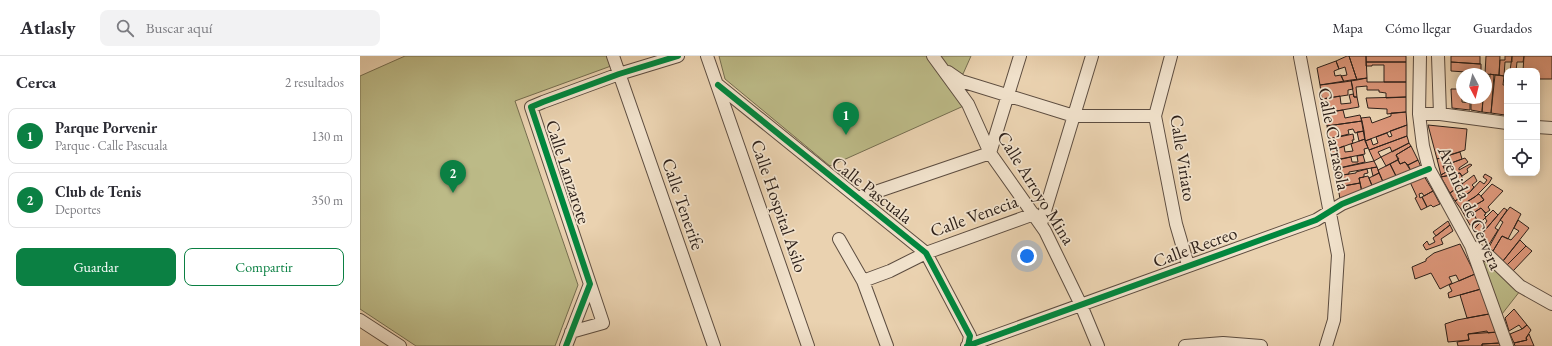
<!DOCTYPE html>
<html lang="es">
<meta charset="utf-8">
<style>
body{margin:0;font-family:"EB Garamond",serif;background:#f2f2f3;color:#2b2b33}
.controls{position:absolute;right:12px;top:12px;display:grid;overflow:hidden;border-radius:8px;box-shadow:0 2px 10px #0003}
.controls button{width:36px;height:36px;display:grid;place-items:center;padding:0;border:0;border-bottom:1px solid #e1e1e2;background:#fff;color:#2b2b33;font:20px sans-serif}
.compass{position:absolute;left:1096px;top:12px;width:36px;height:36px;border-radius:50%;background:#fff;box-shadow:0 2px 10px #0003;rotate:173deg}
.you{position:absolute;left:667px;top:200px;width:14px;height:14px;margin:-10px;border:3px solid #fff;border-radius:50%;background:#1a73e8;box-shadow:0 0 0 6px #1a73e833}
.badge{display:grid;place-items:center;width:26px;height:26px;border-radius:50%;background:#0b8043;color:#fff;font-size:13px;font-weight:700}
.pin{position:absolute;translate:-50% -33px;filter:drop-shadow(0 1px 2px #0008)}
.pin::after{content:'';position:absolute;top:21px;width:14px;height:12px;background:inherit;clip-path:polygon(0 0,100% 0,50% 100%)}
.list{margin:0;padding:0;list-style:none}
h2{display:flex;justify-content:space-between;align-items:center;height:52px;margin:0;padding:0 16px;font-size:17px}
h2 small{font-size:13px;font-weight:400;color:#7c7c81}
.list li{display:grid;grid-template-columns:26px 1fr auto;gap:12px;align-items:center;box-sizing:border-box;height:56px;margin:0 8px 8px;padding:0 8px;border:1px solid #e1e1e2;border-radius:8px}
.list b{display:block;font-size:15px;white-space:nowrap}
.list p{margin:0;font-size:13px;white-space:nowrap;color:#7c7c81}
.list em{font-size:13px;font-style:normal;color:#7c7c81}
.actions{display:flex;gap:8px;padding:12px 16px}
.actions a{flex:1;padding:9px 0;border:1px solid #0b8043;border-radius:8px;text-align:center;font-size:14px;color:#0b8043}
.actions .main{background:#0b8043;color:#fff}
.icon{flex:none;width:22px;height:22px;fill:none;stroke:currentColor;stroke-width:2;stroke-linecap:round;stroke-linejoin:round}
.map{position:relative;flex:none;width:1192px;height:290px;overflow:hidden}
header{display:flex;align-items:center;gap:24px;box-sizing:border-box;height:56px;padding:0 20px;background:#fff;border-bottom:1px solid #e1e1e2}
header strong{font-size:19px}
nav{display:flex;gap:22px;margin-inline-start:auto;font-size:14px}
.search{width:280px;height:36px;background:#f2f2f3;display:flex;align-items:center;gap:10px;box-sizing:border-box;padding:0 14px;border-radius:8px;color:#7c7c81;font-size:15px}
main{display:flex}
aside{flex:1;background:#fff}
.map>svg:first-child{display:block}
.green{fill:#bcba87;stroke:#756e50}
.building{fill:#db9578;stroke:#2e211a}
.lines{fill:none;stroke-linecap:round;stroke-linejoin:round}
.street-casing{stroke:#5d4d40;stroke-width:14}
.street{stroke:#f1e2cc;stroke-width:12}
.cycleway-casing{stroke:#f1e2cc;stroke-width:8}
.cycleway{stroke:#00873e;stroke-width:6}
.labels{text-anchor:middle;stroke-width:3.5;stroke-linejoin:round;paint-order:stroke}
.street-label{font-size:18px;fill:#2e211a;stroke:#f1e2cc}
</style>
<header>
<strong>Atlasly</strong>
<div class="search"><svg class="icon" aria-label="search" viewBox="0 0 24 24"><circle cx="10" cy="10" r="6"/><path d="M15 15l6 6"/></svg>Buscar aquí</div>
<nav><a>Mapa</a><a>Cómo llegar</a><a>Guardados</a></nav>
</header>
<main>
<aside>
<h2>Cerca<small>2 resultados</small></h2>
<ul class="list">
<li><span class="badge">1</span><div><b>Parque Porvenir</b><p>Parque · Calle Pascuala</p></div><em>130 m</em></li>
<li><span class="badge">2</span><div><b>Club de Tenis</b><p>Deportes</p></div><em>350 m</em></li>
</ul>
<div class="actions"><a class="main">Guardar</a><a>Compartir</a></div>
</aside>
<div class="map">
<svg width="1192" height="290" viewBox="0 0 1192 290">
<rect width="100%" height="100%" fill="#ead2b0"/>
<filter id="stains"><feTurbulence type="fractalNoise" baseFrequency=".005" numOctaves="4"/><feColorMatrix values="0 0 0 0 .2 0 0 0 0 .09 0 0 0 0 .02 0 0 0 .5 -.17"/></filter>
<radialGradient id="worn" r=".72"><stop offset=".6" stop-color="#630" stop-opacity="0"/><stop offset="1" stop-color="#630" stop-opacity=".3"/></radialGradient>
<!-- green -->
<path class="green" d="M45 0H247L251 10 155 45 218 229 195 290H56L0 253V20Z
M359 0H611L603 18 584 13 608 48 470 110 365 23Z
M1123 200 1160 235 1142 258 1119 202Z"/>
<!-- building -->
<path class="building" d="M987 0H989L997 24 984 26 981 20 987 19 985 11 979 13 976 5Z
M989 0H1006L1007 22 997 24Z
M1006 0H1046V6H1006Z
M1091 0H1120V8L1091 6Z
M1126 0H1140L1139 19 1125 18Z
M1145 0H1152V6H1145L1144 20 1139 19 1140 4H1145Z
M1152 0H1164L1163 6H1157L1156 15H1150Z
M1164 0H1192V23H1177V15H1163Z
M976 5 979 13 974 15 975 20 981 19 984 26 960 29 957 12Z
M1006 6H1046V26H1024V9H1012V10H1006Z
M1091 6 1121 8V17L1091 15Z
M1130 18 1134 19 1131 57 1122 56 1123 44 1126 42V35H1129Z
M1135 19 1144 20 1143 29H1147L1145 59 1131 57Z
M1007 22V26H1046V41L1026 42V37L1019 36V34H1007V30L996 31 997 41H994L991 24Z
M991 24 993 33 988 34V39L962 43 960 29Z
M1091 33H1102V46L1110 47V54L1092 52Z
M993 38 994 41H997L999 51 965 57 962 43 980 40 981 48 991 47 989 39Z
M1046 41V56L1027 58V53L1008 52 1006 42Z
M1111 42H1123L1122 56 1111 54Z
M983 54 985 62 1000 59 1002 65 967 70 965 57Z
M1046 56 1047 69 1005 85 1001 62 1010 61 1012 67 1031 60V57Z
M1002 65 1004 75 995 77 993 73 988 74 989 78 969 83 967 70Z
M1047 69V80L1009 94 1005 85 1011 83 1013 89 1018 87 1016 81 1027 77 1029 81 1032 80 1030 75Z
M1068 69 1107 73 1105 94 1077 103Z
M1004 75 1005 83 999 85 997 76Z
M993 78 994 84H992L993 87 971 95 969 83Z
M1047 80 1049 87 1032 96 1030 91 1018 96 1021 101 1014 105 1009 94Z
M1005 83 1008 92 1004 93 1005 98 980 103 979 98 972 100 971 95 984 90 985 96 993 95 991 88Z
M1049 87 1051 90 1036 99 1039 103 1026 110 1021 101Z
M1051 90 1058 104 1048 109 1045 106 1040 108 1036 99Z
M1100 96 1102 103 1083 110 1086 116 1081 119 1077 103Z
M1003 99 1005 106 975 113 973 105 991 101 992 106H998L997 100Z
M1105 102 1108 106 1099 112V114L1110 108 1112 109 1107 113 1108 116 1102 120 1100 117 1081 121V119L1086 116 1083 110Z
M1038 104 1040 108 1045 106 1051 115 1037 122 1030 108Z
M1058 104 1061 111 1051 115 1048 109Z
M1014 105 1017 111 989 116V118L976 120 975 113Z
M1030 108 1037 122 1024 128 1018 114Z
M1017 111 1019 117 1013 120 1011 112Z
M1007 113 1008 117 1004 118V121L999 122 1000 127 978 131 976 120 996 117V116Z
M1019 117 1024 128 1013 132 1009 122Z
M1100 117 1103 123 1100 124 1103 128 1090 137 1081 121Z
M1125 118 1132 122 1129 127 1115 141 1105 147 1107 150 1101 153 1095 145 1110 136 1120 125 1124 128 1127 124 1123 121Z
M1114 119 1117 125 1112 129 1114 131 1110 136 1095 145 1090 137Z
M1008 120 1013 132 1002 136 999 122Z
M1064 120 1073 135 1064 140 1062 137 1059 138 1060 142 1062 141 1067 151 1061 154 1055 142 1057 141 1050 126Z
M1000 127 1002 136 980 143 978 131Z
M1132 128 1143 135 1128 151 1130 154 1126 157 1121 152 1113 157 1117 164 1110 169 1106 162 1112 159 1109 153 1124 144 1121 140Z
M1073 135 1080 148 1073 151 1071 149 1067 151 1062 141Z
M1119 138 1124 144 1109 153 1112 158 1106 162 1101 153 1107 150 1105 147Z
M1150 151 1161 158 1148 183 1142 180 1133 195 1129 191 1143 166 1140 164Z
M1121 152 1126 158 1124 159 1126 161 1113 174 1110 169 1117 164 1113 157Z
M1144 152 1147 154 1135 172 1138 174 1128 190 1119 181Z
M1133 154 1138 159 1119 181 1113 174 1121 166 1124 169 1127 165 1125 162Z
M1158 164 1169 172 1143 205 1133 195 1142 180 1151 184 1159 175 1154 172Z
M1088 165 1090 169 1076 180 1073 176Z
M1090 169 1093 175 1081 183 1083 188 1066 194 1063 189 1067 185 1069 189 1075 186 1073 182Z
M1160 184 1166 190 1147 209 1143 205Z
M1100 188 1115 218 1099 225 1096 219 1089 221 1092 227 1080 233 1071 217 1055 223 1052 211 1066 205V203L1074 197Z
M1166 190 1172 195 1153 215 1147 209Z
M1115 218 1121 233 1089 242 1088 237 1092 235 1089 229Z
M1121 233 1129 258 1107 262 1100 239Z
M1154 253 1167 269 1162 273 1159 269 1149 275 1145 262Z
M1129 258 1137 276 1108 278 1109 284 1088 286 1085 268 1097 264Z
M1167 269 1171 274 1166 282 1167 284 1154 287 1150 278 1162 273Z
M1127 275 1128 277 1137 276 1140 287 1122 288V290H1098L1097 286 1109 284 1108 278Z
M1169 278 1174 290H1155L1154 287 1167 284 1166 282Z
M1140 287 1142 290H1122V288Z"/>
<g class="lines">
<defs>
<path id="street" d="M253 0 354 290
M347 0 448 290
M573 0 608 48 630 97 685 175 721 249 738 290
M811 0 795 60 816 168 828 209
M1060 0 1059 58 1063 90 1069 113 1111 190 1147 290
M1078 0 1080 58
M940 1 978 199 974 264 966 290
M588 16 601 25 714 60H795
M358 29 566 197 610 280 608 290
M1059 58H1080L1147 67
M1177 71 1192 72
M498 142 630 97 660 0
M681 168 732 0
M479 183 503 225
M1111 190 1130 201 1160 230 1192 248
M0 264 40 290
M211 276 243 267 230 228
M206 290 230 228 171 51 183 46 259 18 318 0
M527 290 503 225 530 215 566 197 674 158
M607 290 956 164 982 148 1069 113
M825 290 863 287 901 290"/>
</defs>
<!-- street casing -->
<use href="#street" class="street-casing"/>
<!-- street -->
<use href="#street" class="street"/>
<defs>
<path id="cycleway" d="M358 29 566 197 610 280 608 290
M206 290 230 228 171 51 183 46 259 18 318 0
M607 290 956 164 982 148 1069 113"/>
</defs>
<!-- cycleway casing -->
<use href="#cycleway" class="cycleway-casing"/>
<!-- cycleway -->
<use href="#cycleway" class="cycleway"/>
</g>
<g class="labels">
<!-- street labels -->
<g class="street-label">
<text transform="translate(974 83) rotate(79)" y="6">Calle Carrasola</text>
<text transform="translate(823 102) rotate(81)" y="6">Calle Viriato</text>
<text transform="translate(208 116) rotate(72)" y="6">Calle Lanzarote</text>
<text transform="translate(676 132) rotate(58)" y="6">Calle Arroyo Mina</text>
<text transform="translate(512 134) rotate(38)" y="6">Calle Pascuala</text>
<text transform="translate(323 148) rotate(71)" y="6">Calle Tenerife</text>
<text transform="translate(419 150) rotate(71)" y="6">Calle Hospital Asilo</text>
<text transform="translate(1110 152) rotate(66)" y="6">Avenida de Cervera</text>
<text transform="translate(614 160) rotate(-20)" y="6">Calle Venecia</text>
<text transform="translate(835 191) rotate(-20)" y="6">Calle Recreo</text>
</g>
</g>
<rect width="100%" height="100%" filter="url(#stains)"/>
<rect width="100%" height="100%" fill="url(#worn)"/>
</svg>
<div class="controls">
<button>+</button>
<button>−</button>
<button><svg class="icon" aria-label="locate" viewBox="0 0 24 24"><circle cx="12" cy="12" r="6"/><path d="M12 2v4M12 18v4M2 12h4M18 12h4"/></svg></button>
</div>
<svg class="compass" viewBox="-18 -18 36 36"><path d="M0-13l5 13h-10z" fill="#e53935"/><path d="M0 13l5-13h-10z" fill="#7c7c81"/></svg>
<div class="you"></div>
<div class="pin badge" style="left:486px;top:79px">1</div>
<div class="pin badge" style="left:93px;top:137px">2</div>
</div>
</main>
